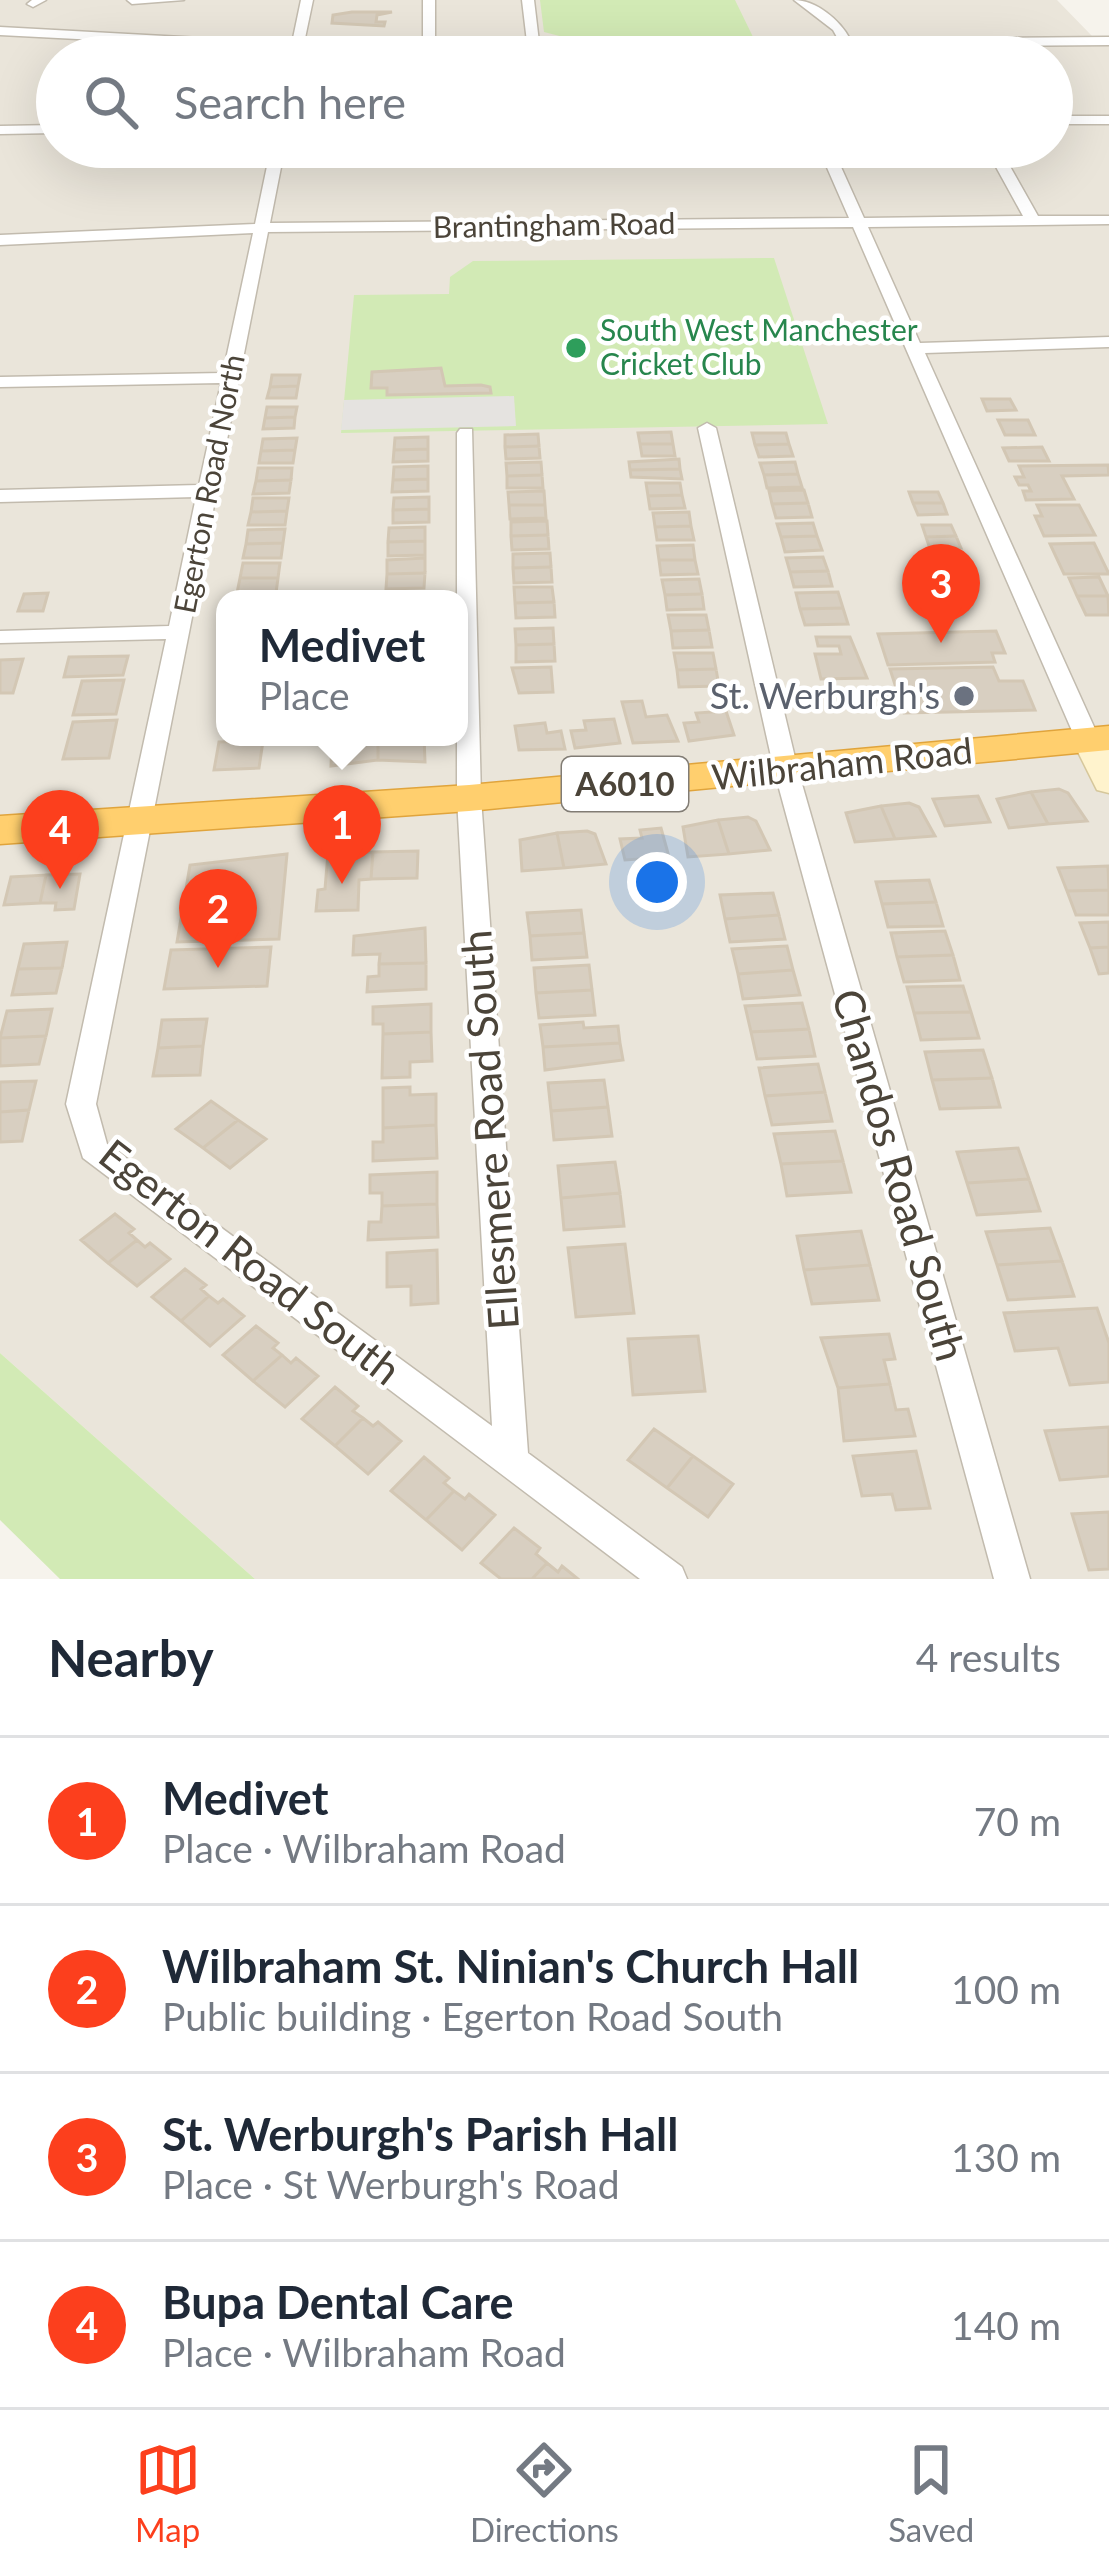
<!DOCTYPE html>
<meta charset="utf-8">
<style>
body{margin:0;font-family:Lato,sans-serif;background:#f2f2f3;color:#1f2937}
.you{position:absolute;left:657px;top:882px;width:42px;height:42px;margin:-30px;border:9px solid #fff;border-radius:50%;background:#1a73e8;box-shadow:0 0 0 18px #1a73e833}
.badge{display:grid;place-items:center;width:78px;height:78px;border-radius:50%;background:#fc3f1d;color:#fff;font-size:39px;font-weight:700}
.pin{position:absolute;translate:-50% -99px;filter:drop-shadow(0 3px 6px #0008)}
.pin::after{content:'';position:absolute;top:63px;width:42px;height:36px;background:inherit;clip-path:polygon(0 0,100% 0,50% 100%)}
.popup{position:absolute;left:216px;top:590px;width:252px;height:156px;box-sizing:border-box;display:grid;place-content:center;border-radius:24px;background:#fff;filter:drop-shadow(0 3px 9px #0005);font-size:39px;white-space:nowrap;color:#747a83}
.popup b{font-size:45px;color:#1f2937}
.popup::after{content:'';position:absolute;left:50%;top:100%;margin-left:-24px;border:24px solid transparent;border-top-color:#fff}
.list{margin:0;padding:0;list-style:none}
h2{display:flex;justify-content:space-between;align-items:center;height:156px;margin:0;padding:0 48px;font-size:51px}
h2 small{font-size:39px;font-weight:400;color:#747a83}
.list li{display:grid;grid-template-columns:78px 1fr auto;gap:36px;align-items:center;box-sizing:border-box;height:168px;padding:0 48px;border-top:3px solid #e0e1e3}
.list b{display:block;font-size:45px;white-space:nowrap}
.list p{margin:0;font-size:39px;white-space:nowrap;color:#747a83}
.list em{font-size:39px;font-style:normal;color:#747a83}
.icon{flex:none;width:66px;height:66px;fill:none;stroke:currentColor;stroke-width:2;stroke-linecap:round;stroke-linejoin:round}
.map{position:relative;flex:none;width:1109px;height:1579px;overflow:hidden}
.search{position:absolute;background:#fff;box-shadow:0 12px 48px #0002;left:36px;right:36px;top:36px;height:132px;display:flex;align-items:center;gap:30px;box-sizing:border-box;padding:0 42px;border-radius:66px;color:#747a83;font-size:45px}
.sheet{height:828px;background:#fff}
nav{display:flex;justify-content:space-around;align-items:center;box-sizing:border-box;height:168px;border-top:3px solid #e0e1e3;background:#fff;font-size:33px;color:#747a83}
nav a{display:grid;justify-items:center;gap:6px}
nav .on{color:#fc3f1d}
.map>svg:first-child{display:block}
.residential{fill:#eae5da;fill-rule:evenodd}
.green{fill:#d2eab5}
.parking{fill:#e5e3e0}
.building{fill:#d8cfc1;stroke:#d3c7b4;stroke-width:3}
.lines{fill:none;stroke-linecap:round;stroke-linejoin:round}
.street-casing{stroke:#c2bbae;stroke-width:3}
.secondary-casing{stroke:#d6c79b;stroke-width:3}
.highway-casing{stroke:#e0a43c;stroke-width:3}
.street{fill:#fff;fill-rule:evenodd}
.secondary{fill:#fff3cd;fill-rule:evenodd}
.highway{fill:#ffcf6e;fill-rule:evenodd}
.leisure-dot{fill:#2e9e5b;stroke:#fff;stroke-width:4.5}
.worship-dot{fill:#6b7280;stroke:#fff;stroke-width:4.5}
.labels{text-anchor:middle;stroke-width:9;stroke-linejoin:round;paint-order:stroke}
.far-street-label{font-size:30px;fill:#4b4439;stroke:#fff}
.far-leisure-label{font-size:30px;fill:#27864d;stroke:#fff;text-anchor:start}
.shield{fill:#fff;stroke:#817c74;stroke-width:3}
.shield-label{font-size:33px;font-weight:bold;fill:#4b4439}
.worship-label{font-size:36px;fill:#5b616d;stroke:#fff;text-anchor:end}
.street-label{font-size:36px;fill:#4b4439;stroke:#fff}
.near-street-label{font-size:42px;fill:#4b4439;stroke:#fff}
</style>
<div class="map">
<svg width="1109" height="1579" viewBox="0 0 1109 1579">
<rect width="100%" height="100%" fill="#f6f3ec"/>
<!-- residential -->
<path class="residential" d="M0 0H1057L1092 36H1109V1579H255L0 1353ZM57 57H1052V147H57ZM225 599H459V737H225Z"/>
<!-- green -->
<path class="green" d="M540 0H735L754 39 579 41 544 32Z
M774 258 828 424 341 433 354 295 449 294 450 277 473 261Z
M0 1353 255 1579H60L0 1520Z"/>
<!-- parking -->
<path class="parking" d="M514 396 516 426 341 430 344 400Z"/>
<!-- building -->
<path class="building" d="M352 12H392L377 15 376 22H385L384 26 332 23 333 15Z
M441 368 445 386 481 385 490 387 491 393 387 395V388H371L372 372Z
M272 375H300L298 386 270 387Z
M298 386 296 398H267L270 387Z
M982 399H1010L1016 410 987 411Z
M267 407H297L295 417 265 418Z
M295 417 294 428 263 429 265 418Z
M998 420H1028L1035 435H1005Z
M671 432 673 444H640L638 433Z
M752 433H786L789 444 755 445Z
M538 434 539 446 505 447V435Z
M428 437V449L394 450 395 438Z
M297 438 295 450 261 451 263 439Z
M640 444H673L675 456H642Z
M789 444 793 456 759 457 755 445Z
M539 446 540 458 506 459 505 447Z
M1042 447 1049 461H1009L1003 448Z
M428 449V461L393 462 394 450Z
M295 450 293 463H259L261 451Z
M679 459 680 469 630 470 629 462Z
M541 462 542 475 507 476 506 463Z
M795 462 798 474 764 475 760 463Z
M1108 465 1109 475 1062 476 1074 499 1026 500 1023 491H1031L1028 485H1019L1015 477H1024L1019 466Z
M428 466V479L393 480 394 467Z
M258 468H292L291 480 256 481Z
M680 469 682 479 631 477 630 470Z
M798 474 802 487 767 488 764 475Z
M542 475 543 488H507V476Z
M428 479V491L392 492 393 480Z
M291 480 289 493 253 494 256 481Z
M646 483H680L682 495 648 496Z
M804 490 808 503 772 504 769 491Z
M544 491 545 505H509L508 492Z
M909 492H938L943 503H913Z
M682 495 685 508 650 509 648 496Z
M429 497V509L393 510 394 498Z
M253 498H289L287 511 251 512Z
M808 503 812 517 776 518 772 504Z
M913 503H943L947 514 918 515Z
M509 505H545L546 518 510 519Z
M1037 505H1079L1095 535 1044 536 1035 516H1042Z
M429 509V522L393 523V510Z
M287 511 285 525H248L251 512Z
M689 512 691 526 655 527 653 513Z
M547 521 548 535 511 536V522Z
M813 523 817 536 781 537 777 524Z
M922 525H951L956 536 926 537Z
M691 526 694 540H657L655 527Z
M425 527V541L388 542 389 528Z
M285 529 283 543 246 544 248 530Z
M548 535 549 549 512 550 511 536Z
M817 536 822 550 785 552 781 537Z
M956 536 961 548 930 549 926 537Z
M425 541V555L388 556V542Z
M283 543 281 558H243L246 544Z
M1094 543 1109 574H1064L1050 544Z
M693 545 695 560H659L657 546Z
M550 553 551 567 513 568V554Z
M823 557 828 571 790 572 786 558Z
M425 558V573L387 574V560Z
M964 558 969 571H938L934 559Z
M659 560H695L698 574 661 575Z
M243 563H280L278 578H240Z
M551 567 552 582 514 583 513 568Z
M828 571 832 586 794 587 790 572Z
M938 571H969L974 584H943Z
M425 573 424 588 386 589 387 574Z
M1099 577 1108 596H1077L1069 578Z
M240 578H278L276 593H237Z
M699 579 702 594 665 595 662 580Z
M514 587H552L554 602 515 603Z
M838 592 843 608 800 609 796 593Z
M48 593 43 611H18L24 594Z
M702 594 704 609 667 610 665 595Z
M1077 596H1108L1109 615H1086Z
M554 602 555 617 516 618 515 603Z
M843 608 848 624 805 625 800 609Z
M668 615H706L709 630 671 631Z
M553 628 554 644 516 645 515 629Z
M709 630 712 647 673 648 671 631Z
M996 631 1005 653H992L995 662 888 665 878 634Z
M816 637H850L867 678 821 679 815 654H841L839 646H818Z
M554 644 555 661 516 662V645Z
M674 653H713L716 669 677 670Z
M128 656 123 675 64 677 69 657Z
M23 659 13 693H0V660Z
M551 667 553 692 519 693 512 668Z
M993 667 999 681H1023L1035 710 904 713 890 669Z
M716 669 719 686 679 687 677 670Z
M124 680 116 714 73 715 82 681Z
M642 701 646 717 667 715 678 741 633 743 622 702Z
M726 711 734 735 689 741 684 723 699 722 696 713Z
M614 719 620 743 575 748 571 731 586 730 584 721Z
M117 720 109 758 63 759 73 722Z
M545 723 547 733 561 731 565 749 519 750 515 726Z
M332 737H378V760L331 766Z
M378 737H424L425 762 378 760Z
M263 741 259 768 214 770 219 742Z
M1059 789 1068 793 1087 821 1048 824 1031 792Z
M1031 792 1048 824 1009 828 997 799Z
M978 796 990 822 945 826 933 799Z
M909 803 919 807 935 836 895 839 881 806Z
M881 806 895 839 855 842 846 813Z
M748 817 756 821 770 850 729 854 718 820Z
M718 820 729 854 688 857 683 827Z
M661 828 669 857 625 860 620 839 642 838 640 830Z
M587 831 595 834 606 864 564 868 557 833Z
M557 833 564 868 522 871 520 840Z
M418 851 417 878 371 879 373 852Z
M373 852 371 879 359 880 358 910 316 911 318 890 325 889 328 853Z
M287 854 279 939 177 942 190 865Z
M1108 866 1109 890 1067 891 1058 868Z
M80 874 74 909 55 910 56 903H40L46 875Z
M46 875 40 903 4 905 11 877Z
M929 880 936 902 882 904 876 882Z
M1109 890V915H1076L1067 891Z
M773 893 779 915 725 919 720 895Z
M936 902 943 926 888 927 882 904Z
M581 910 584 933 530 936 527 913Z
M779 915 785 939 730 942 725 919Z
M1109 922V947L1090 948 1080 923Z
M425 928 426 963 379 964 380 954 353 955 354 936Z
M945 931 953 955 897 957 891 933Z
M584 933 587 957 532 960 530 936Z
M67 942 62 968 18 969 24 944Z
M787 946 793 970 738 974 732 949Z
M271 947 267 986 164 989 171 950Z
M1109 947V973L1099 974 1090 948Z
M953 955 960 980 904 982 897 957Z
M426 963V989L367 992 368 977 379 976V964Z
M589 965 592 990 536 993 534 968Z
M62 968 56 993 12 995 18 969Z
M793 970 800 995 743 999 738 974Z
M963 986 971 1012 914 1013 907 987Z
M592 990 595 1015 539 1018 536 993Z
M802 1003 809 1029 751 1032 745 1006Z
M431 1004V1032L383 1034V1024H373V1007Z
M52 1009 46 1036 0 1038 7 1011Z
M971 1012 979 1038 921 1040 914 1013Z
M207 1019 203 1046 158 1048 162 1020Z
M583 1022 584 1028 618 1026 620 1043 543 1047 540 1025Z
M809 1029 815 1056 757 1059 751 1032Z
M431 1032 432 1061 410 1062V1077L382 1078 383 1034Z
M46 1036 39 1064 0 1066V1038Z
M620 1043 623 1060 545 1070 543 1047Z
M203 1046 200 1075 153 1076 158 1048Z
M983 1050 992 1078 932 1080 925 1052Z
M818 1064 825 1092 765 1096 759 1068Z
M992 1078 1000 1107 940 1109 932 1080Z
M604 1080 608 1107 551 1111 548 1083Z
M36 1081 29 1110 0 1112V1082Z
M410 1087V1095L436 1094V1125L383 1128V1088Z
M825 1092 832 1121 772 1125 765 1096Z
M211 1101 238 1120 203 1148 176 1129Z
M608 1107 612 1136 554 1140 551 1111Z
M29 1110 22 1141 0 1142V1112Z
M238 1120 266 1139 230 1168 203 1148Z
M436 1125 437 1158 373 1161V1142H383V1128Z
M835 1131 843 1161 781 1164 774 1134Z
M1018 1148 1029 1179 967 1183 957 1152Z
M843 1161 851 1192 787 1196 781 1164Z
M615 1162 620 1193 561 1198 558 1166Z
M437 1172V1204L382 1206V1193H370V1175Z
M1029 1179 1040 1211 977 1215 967 1183Z
M620 1193 624 1226 564 1230 561 1198Z
M437 1204 438 1237 368 1240 369 1222H381L382 1206Z
M115 1214 134 1229 129 1233 137 1240 108 1263 81 1240Z
M1050 1228 1062 1261 997 1265 986 1232Z
M861 1231 870 1265 804 1270 797 1236Z
M137 1240 145 1247 150 1243 170 1259 137 1286 108 1263Z
M625 1244 634 1313 576 1317 568 1248Z
M437 1250 438 1303 411 1305V1286L387 1287V1253Z
M1062 1261 1074 1296 1008 1300 997 1265Z
M870 1265 879 1300 812 1304 804 1270Z
M185 1269 206 1285 201 1289 209 1296 181 1321 152 1297Z
M209 1296 218 1303 223 1299 244 1316 210 1346 181 1321Z
M1097 1308 1109 1343V1382L1070 1385 1058 1348 1015 1351 1004 1313Z
M256 1326 278 1343 273 1348 282 1355 253 1381 223 1355Z
M889 1334 895 1359 884 1360 890 1384 838 1388 821 1338Z
M698 1336 705 1391 633 1395 628 1339Z
M282 1355 291 1363 296 1358 318 1376 285 1407 253 1381Z
M890 1384 896 1410 908 1409 915 1436 844 1441 838 1388Z
M335 1387 358 1406 353 1411 363 1418 335 1446 302 1419Z
M363 1418 373 1426 378 1422 401 1441 368 1474 335 1446Z
M1109 1427V1476L1060 1480 1045 1431Z
M654 1429 693 1456 667 1488 628 1460Z
M916 1451 930 1508 896 1510 892 1494 862 1496 853 1456Z
M693 1456 733 1484 708 1517 667 1488Z
M424 1457 449 1478 444 1483 454 1491 426 1520 391 1491Z
M454 1491 465 1499 469 1494 495 1515 462 1550 426 1520Z
M1109 1512V1569L1089 1570 1072 1514Z
M514 1528 540 1548 536 1554 547 1563 532 1579H501L481 1563Z
M547 1563 558 1572 562 1566 578 1579H532Z"/>
<g class="lines">
<defs>
<path id="street" d="M46 0 33 7 27 4 32 0Z
M127 0H184L132 4Z
M301 0H313L304 43 423 42V0H435V42H527L522 0H534L539 42 838 39 833 30 794 0C816 0 840 20 850 39L1109 37V45L302 51 301 57H289L290 50 0 35V27L292 43Z
M1052 116H1109V124H1052Z
M57 125V133L0 134V126Z
M271 147H285L270 223 849 218 818 147H832L864 218 1023 216 985 147H999L1038 216H1109V224L868 227 920 343 1109 337V347L925 353 1100 740 1088 747 1076 740 853 227 268 232 96 1104 107 1144 492 1426 457 798V433L460 429H472L481 798 528 1453 682 1567 687 1579H640L83 1158 66 1104 166 639 0 643V631L169 626 196 497 0 502V490L199 485 221 383 0 387V377L223 373 253 233 0 245V235L255 224Z
M707 423 716 428 798 770 1030 1579H994L774 770 698 428Z"/>
<path id="secondary" d="M1088 730 1099 733 1109 750V793L1097 790 1072 740Z"/>
<path id="highway" d="M1109 726V750L469 811 0 844V816L469 785Z"/>
</defs>
<!-- street casing -->
<use href="#street" class="street-casing"/>
<!-- secondary casing -->
<use href="#secondary" class="secondary-casing"/>
<!-- highway casing -->
<use href="#highway" class="highway-casing"/>
<!-- street -->
<use href="#street" class="street"/>
<!-- secondary -->
<use href="#secondary" class="secondary"/>
<!-- highway -->
<use href="#highway" class="highway"/>
</g>
<!-- markers -->
<circle class="leisure-dot" cx="576" cy="348" r="12"/>
<circle class="worship-dot" cx="964" cy="696" r="12"/>
<g class="labels">
<!-- far-street labels -->
<g class="far-street-label">
<text transform="translate(554 226) rotate(-1)" y="10">Brantingham Road</text>
<text transform="translate(210 484) rotate(-79)" y="10">Egerton Road North</text>
</g>
<!-- far-leisure labels -->
<g class="far-leisure-label">
<text x="600" y="341">South West Manchester<tspan x="600" dy="34">Cricket Club</tspan></text>
</g>
<!-- shield labels -->
<rect class="shield" x="562" y="757" width="126" height="54" rx="9"/>
<g class="shield-label">
<text x="625" y="796">A6010</text>
</g>
<!-- worship labels -->
<g class="worship-label">
<text x="940" y="709">St. Werburgh's</text>
</g>
<!-- street labels -->
<g class="street-label">
<text transform="translate(842 764) rotate(-6)" y="13">Wilbraham Road</text>
</g>
<!-- near-street labels -->
<g class="near-street-label">
<text transform="translate(490 1130) rotate(-94)" y="15">Ellesmere Road South</text>
<text transform="translate(899 1175) rotate(74)" y="15">Chandos Road South</text>
<text transform="translate(250 1262) rotate(38)" y="15">Egerton Road South</text>
</g>
</g>
</svg>
<div class="you"></div>
<div class="pin badge" style="left:342px;top:884px">1</div>
<div class="popup"><b>Medivet</b>Place</div>
<div class="pin badge" style="left:218px;top:968px">2</div>
<div class="pin badge" style="left:941px;top:643px">3</div>
<div class="pin badge" style="left:60px;top:889px">4</div>
<div class="search"><svg class="icon" aria-label="search" viewBox="0 0 24 24"><circle cx="10" cy="10" r="6"/><path d="M15 15l6 6"/></svg>Search here</div>
</div>
<section class="sheet">
<h2>Nearby<small>4 results</small></h2>
<ul class="list">
<li><span class="badge">1</span><div><b>Medivet</b><p>Place · Wilbraham Road</p></div><em>70 m</em></li>
<li><span class="badge">2</span><div><b>Wilbraham St. Ninian's Church Hall</b><p>Public building · Egerton Road South</p></div><em>100 m</em></li>
<li><span class="badge">3</span><div><b>St. Werburgh's Parish Hall</b><p>Place · St Werburgh's Road</p></div><em>130 m</em></li>
<li><span class="badge">4</span><div><b>Bupa Dental Care</b><p>Place · Wilbraham Road</p></div><em>140 m</em></li>
</ul>
</section>
<nav>
<a class="on"><svg class="icon" aria-label="map" viewBox="0 0 24 24"><path d="M3 6l6-2 6 2 6-2v14l-6 2-6-2-6 2zM9 4v14M15 6v14"/></svg>Map</a>
<a><svg class="icon" aria-label="directions" viewBox="0 0 24 24"><path d="M12 3l9 9-9 9-9-9zM9 14v-3h6M13 9l2 2-2 2"/></svg>Directions</a>
<a><svg class="icon" aria-label="saved" viewBox="0 0 24 24"><path d="M7 4h10v16l-5-4-5 4z"/></svg>Saved</a>
</nav>
